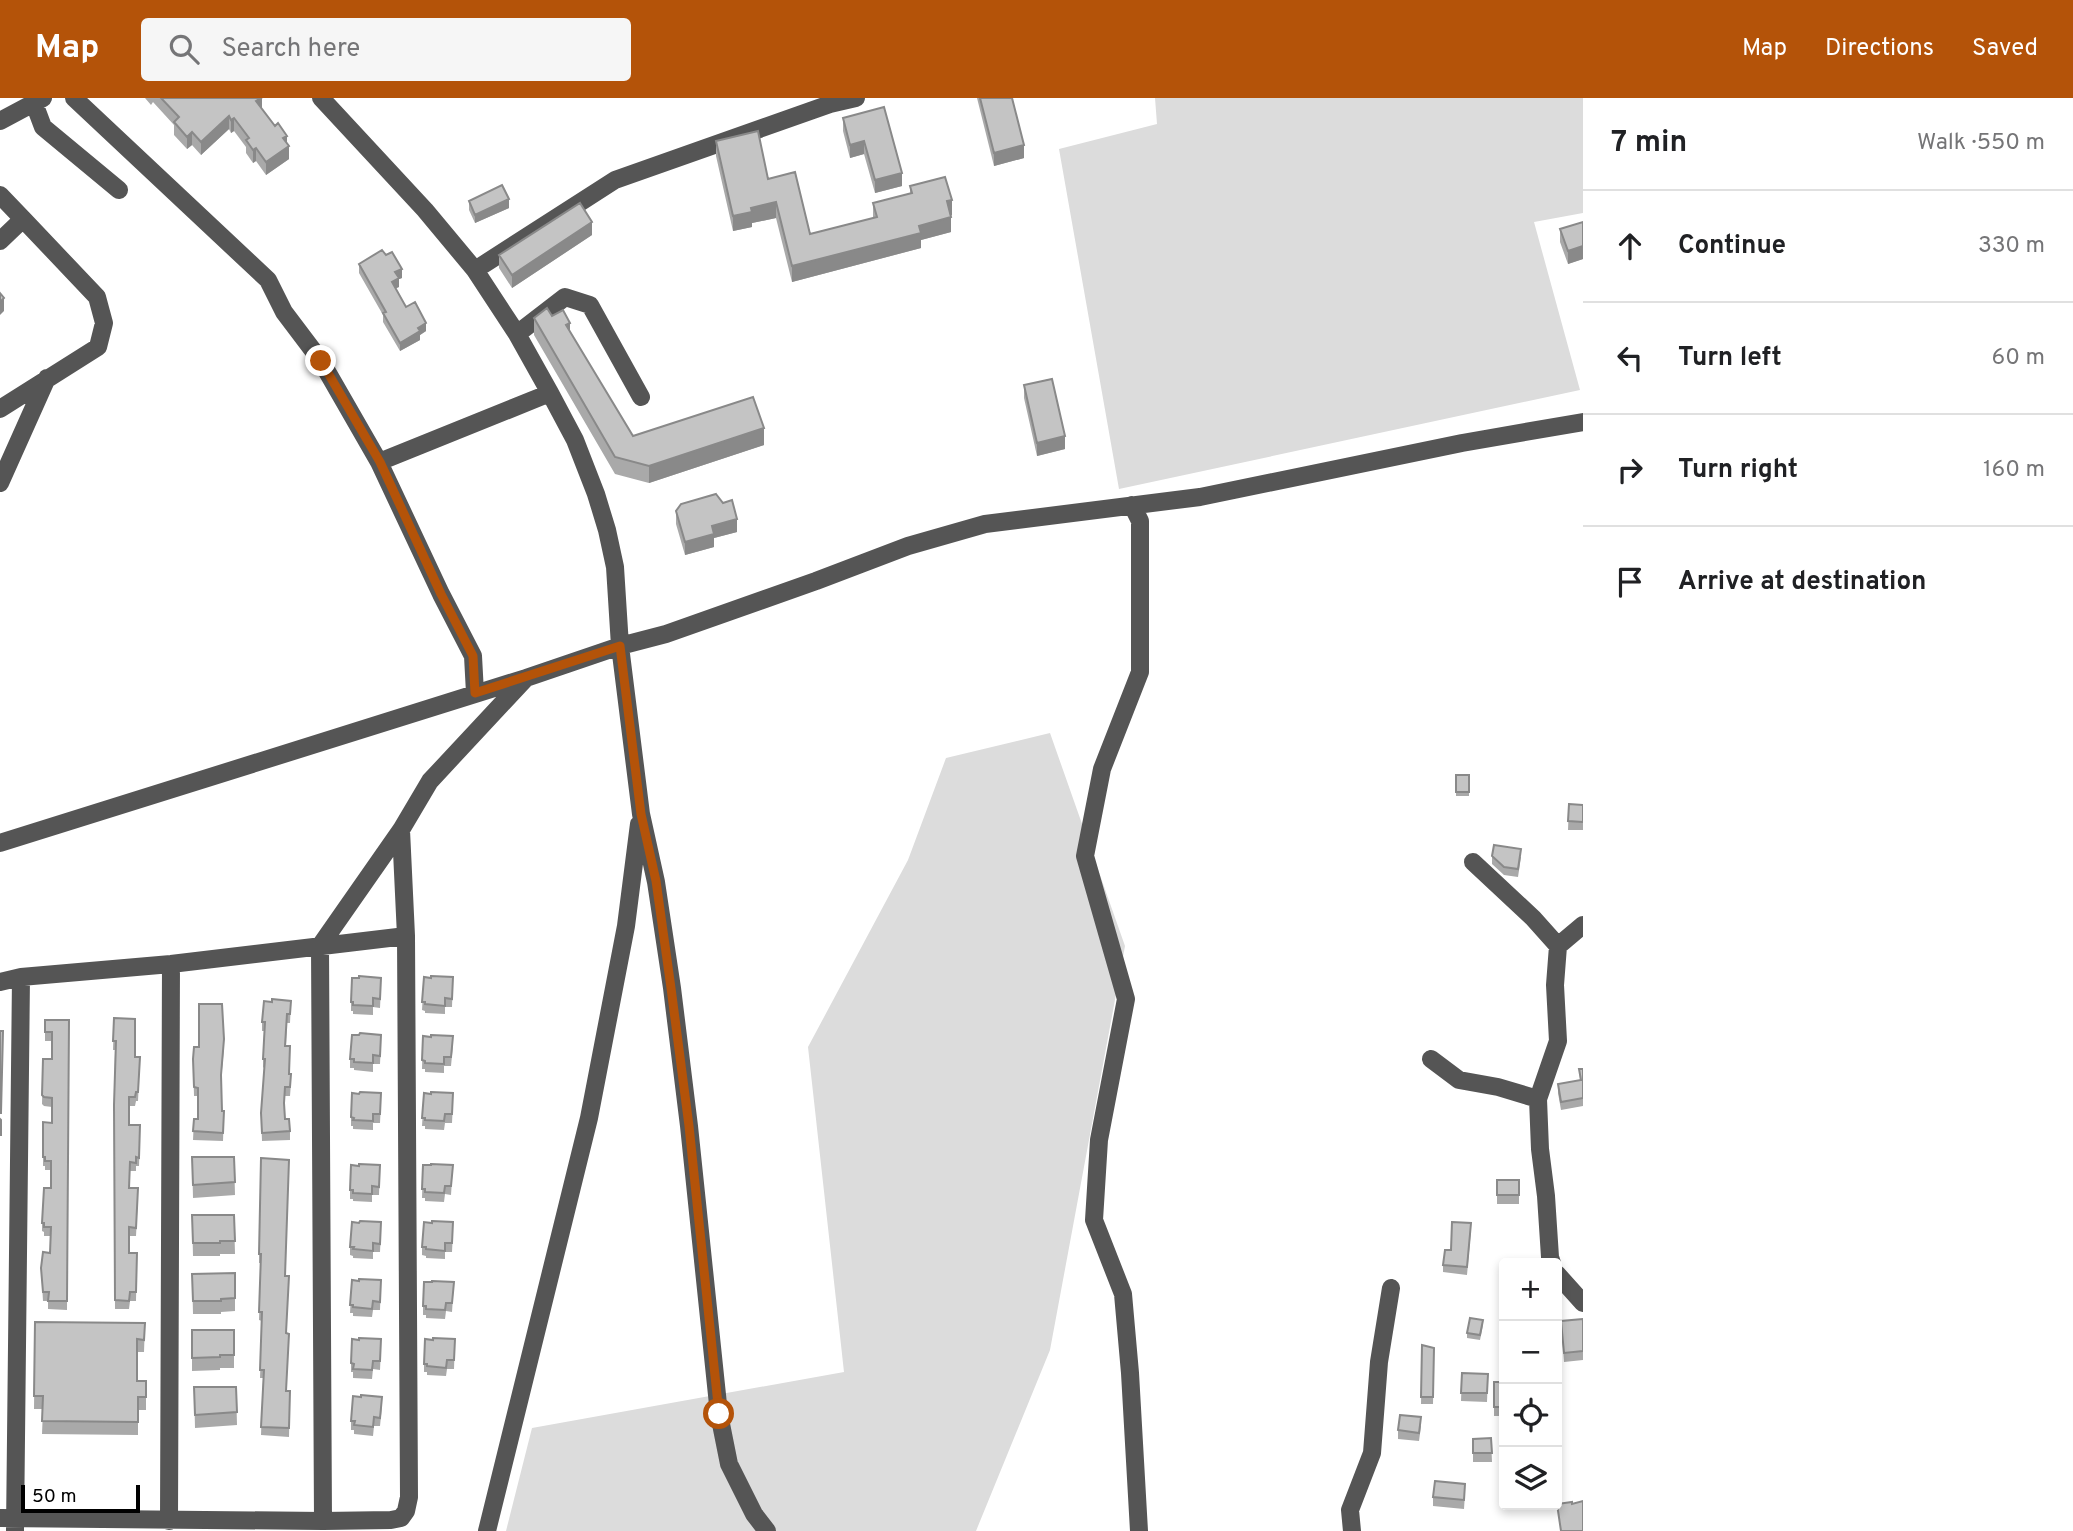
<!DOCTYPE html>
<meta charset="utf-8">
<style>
body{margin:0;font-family:Overpass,sans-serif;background:#f6f6f6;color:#202124}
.controls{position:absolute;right:21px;bottom:21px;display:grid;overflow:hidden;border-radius:7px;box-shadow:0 4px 10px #0003}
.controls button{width:63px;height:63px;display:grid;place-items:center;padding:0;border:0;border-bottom:2px solid #e0e0e0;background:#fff;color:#202124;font:35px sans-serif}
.scale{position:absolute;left:21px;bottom:18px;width:119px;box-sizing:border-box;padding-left:7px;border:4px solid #000;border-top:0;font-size:19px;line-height:24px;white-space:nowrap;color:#000;-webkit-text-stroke:5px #fff;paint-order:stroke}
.stop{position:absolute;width:21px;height:21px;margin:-16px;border:5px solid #b45309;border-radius:50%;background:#fff}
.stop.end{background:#b45309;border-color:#fff;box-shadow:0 2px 7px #0008}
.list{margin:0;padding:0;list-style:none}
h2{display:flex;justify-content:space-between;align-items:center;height:91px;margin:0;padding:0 28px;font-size:30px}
h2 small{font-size:23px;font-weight:400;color:#757577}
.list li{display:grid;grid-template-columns:46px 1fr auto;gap:21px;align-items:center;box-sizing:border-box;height:112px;padding:0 28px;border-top:2px solid #e0e0e0}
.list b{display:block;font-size:26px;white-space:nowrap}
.list em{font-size:23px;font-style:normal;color:#757577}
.icon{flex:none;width:38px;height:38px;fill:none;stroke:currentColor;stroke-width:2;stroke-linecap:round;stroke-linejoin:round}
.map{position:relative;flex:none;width:1583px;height:1433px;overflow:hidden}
header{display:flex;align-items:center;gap:42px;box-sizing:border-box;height:98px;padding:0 35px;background:#b45309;color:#fff}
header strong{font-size:33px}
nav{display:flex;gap:38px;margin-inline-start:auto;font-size:24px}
.search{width:490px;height:63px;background:#f6f6f6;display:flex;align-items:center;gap:18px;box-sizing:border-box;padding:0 24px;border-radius:7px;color:#757577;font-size:26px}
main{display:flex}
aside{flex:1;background:#fff}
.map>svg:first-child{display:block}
.green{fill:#dcdcdc}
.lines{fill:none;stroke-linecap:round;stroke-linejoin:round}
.minor{stroke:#555;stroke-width:18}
.wall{fill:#a9a9a9}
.shaded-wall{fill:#898989}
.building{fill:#c4c4c4;stroke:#898989;stroke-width:2}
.route{stroke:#b45309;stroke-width:9}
</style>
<header>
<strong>Map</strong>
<div class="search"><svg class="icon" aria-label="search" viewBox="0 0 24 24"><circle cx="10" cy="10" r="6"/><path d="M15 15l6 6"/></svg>Search here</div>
<nav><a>Map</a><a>Directions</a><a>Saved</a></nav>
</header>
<main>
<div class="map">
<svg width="1583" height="1433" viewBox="0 0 1583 1433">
<rect width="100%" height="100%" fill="#fff"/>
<!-- green -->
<path class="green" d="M1155 0H1583V115L1534 124 1580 292 1119 391 1059 51 1157 26Z
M1050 635 1125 848 1050 1252 976 1433H506L532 1330 844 1274 808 949 908 762 946 660Z"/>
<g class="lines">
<!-- minor -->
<path class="minor" d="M74 0 268 182 284 214 321 263 379 364 441 496 473 558 475 595
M321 0 425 112 475 172 517 236 550 295 575 342 596 396 607 432 615 469 620 548 641 716 656 784 672 890 689 1028 719 1316 729 1366 754 1416 767 1433
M34 5 43 29 119 92
M0 23 43 0
M0 97 23 121 0 143
M475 172 615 82 830 6 856 0
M517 236 565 199 590 207 641 299
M0 311 98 249 104 225 97 199 23 121
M379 364 550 295
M0 385 47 280
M1132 407 1140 423V574L1102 671 1085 758 1126 901 1099 1042 1094 1122 1123 1196 1130 1275 1139 1433
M0 745 526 580 620 548 666 536 816 483 908 448 985 426 1200 399 1462 345 1583 324
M1473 764 1533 820 1558 848
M0 884 21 879 171 866 406 838
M1431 961 1459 982 1498 989 1538 1001
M1552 1165 1550 1159 1546 1098 1540 1051 1538 1001 1558 943 1555 887 1558 848 1583 827
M1557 1176 1583 1205
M0 1420 323 1423 391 1422 401 1420 406 1413 409 1399 406 838 401 732
M169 1423 171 866
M323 1423 320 848 401 732 430 683 525 581
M15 1433 21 879
M487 1433 589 1020 626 828 639 726
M1352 1433 1350 1412 1372 1355 1379 1264 1391 1190"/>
</g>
<!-- wall -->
<path class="wall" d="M145 0H262V11L287 45 289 61 266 77 256 63 253 65 246 55V49L234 33 231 35 229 31 201 57 192 47 187 51 174 37V27L153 4 151 7Z
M977 0H1012L1024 60 994 68Z
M843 20 902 88 875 95 864 56 850 60 843 33Z
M716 43 768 81 810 136 873 120V105L910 96V88L952 117 950 118 951 134 921 142V150L792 184 776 120 752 125V129L733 133 716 58Z
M469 103 509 110 475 125 469 112Z
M1583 124V161L1568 166 1560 144V131Z
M592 137 512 190 499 170V157Z
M359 166 402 180 399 181V189L396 190 406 209 426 233 420 237V242L400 253 383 224V217L359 175Z
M552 218 570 235 633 338 764 347 649 385 615 376 534 237V220Z
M1024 287 1065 351 1037 358 1024 300Z
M723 405 737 434 714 440V449L685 457 676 426V413Z
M1456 677H1469V698H1456Z
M1569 706 1583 707V732H1568Z
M1492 758 1521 759 1518 779 1504 777 1492 766Z
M424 879H453L452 909H445V916L425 915V913L422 912Z
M381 888 380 910 373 909V917L353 916V913H351V904Z
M291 903 290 925H287L286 948 291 985 290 998H285L284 1010 285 1021 290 1033V1042L262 1043 261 1015 264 970 263 969V961L264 933H262V924L272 904Z
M114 920 135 959H140L138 1003H136L135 1008H129V1027L140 1036 139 1068H136V1073H130V1090L138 1099 136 1138H129V1155H137L136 1203H130L129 1211H115L114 1007 115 952H113Z
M45 922H69L67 1212 48 1211V1203H43L41 1170 50 1155 51 1138H44V1134L42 1133V1125L51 1090V1072H45V1068H43V1037L52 1025V1009L44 1008 42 1006 43 961H52V943H45Z
M423 938 453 947 451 968H444V975L425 974V971H422Z
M381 945 380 966H373V974L354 972V970H350V961Z
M224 950 221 983 222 1013H224L223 1043 193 1042 194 1021H198V998H194L193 961Z
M1579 971H1583V1008L1561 1012 1558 995V986L1580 982Z
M424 995 453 1004 452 1025H445L444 1032 425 1031V1028H422Z
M381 1004 380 1025H373V1032L353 1031V1028H351V1019Z
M192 1059H234L235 1097 193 1100Z
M261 1060 285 1178 286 1293H290L289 1339 261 1337 263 1280H260L262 1223 259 1222 261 1165H259V1156Z
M380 1067 379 1097H372V1104L353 1103V1101H350V1092Z
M423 1067H453L451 1097 445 1096 444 1104 425 1103V1100H422Z
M1497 1082H1519V1106H1497Z
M192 1117H234L235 1156H220V1158H193Z
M1471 1132 1467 1177 1443 1174V1167L1451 1152Z
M381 1133 380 1154H373V1161L353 1160V1158L350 1157V1149Z
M453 1133 452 1154H445V1161L426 1160V1158L422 1157V1149Z
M235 1175V1213L221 1214V1216H193L192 1176Z
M352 1182H381L380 1212H373L372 1219 353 1218V1215H350Z
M454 1184 452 1214 446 1213 445 1221 426 1220V1217H423V1208Z
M1583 1221V1262L1564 1264 1561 1223Z
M35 1224 145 1225 144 1254H137V1283H146V1312H138V1337L42 1336 43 1311H34Z
M1483 1227 1480 1242 1467 1240V1235Z
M192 1232H234V1270H220V1272L192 1273Z
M455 1241 454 1271H447L446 1278 427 1277V1274H424V1266Z
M1422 1247 1434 1250 1433 1306H1421Z
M381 1250 380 1272 373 1271 372 1281 353 1280V1274H351V1265Z
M1462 1275 1488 1276 1487 1304 1461 1303Z
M1494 1284H1504V1318H1494Z
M194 1289H236L237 1327 195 1330Z
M382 1308 380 1328H374L373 1338 354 1336V1332H351V1323Z
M1421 1328 1419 1343 1398 1341V1332Z
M1491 1340 1492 1364H1473V1341Z
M1465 1395 1464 1411 1433 1408V1399Z"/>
<!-- shaded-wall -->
<path class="shaded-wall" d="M261 0H262V12L256 3Z
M229 18V31L201 57V44Z
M234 20V33L231 35V22Z
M192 34V47L187 51V39Z
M287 38V49L289 48V61L266 77V64L283 40Z
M864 43V56L850 60V47Z
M1024 47V60L994 68V55Z
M256 50V63L253 65V52Z
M902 75V88L875 95V82Z
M509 101V110L475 125V117Z
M952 102V117L947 119V103Z
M776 104V120L752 125V129L733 133V118L751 110Z
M951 119V134L921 142V150L792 184V168L919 128Z
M592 124V137L512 190V177Z
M1583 148V161L1568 166V153Z
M402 171V180L399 181V189L392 192V184L395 174Z
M4 200V213L0 217V204Z
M426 225V233L420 237V242L400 253V245L418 230Z
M570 225V242L566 227Z
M764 330V347L649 385V368Z
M1065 338V351L1037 358V345Z
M737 421V434L714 440V449L685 457V444L712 428Z"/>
<!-- building -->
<path class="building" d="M161 0H261L256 3 275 28 278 25 287 38 283 40 289 48 266 64 256 50 253 52 246 42 249 40 234 20 231 22 229 18 201 44 192 34 187 39 174 24 179 19Z
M980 0H1012L1024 47 994 55Z
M884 9 902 75 875 82 864 43 850 47 843 20Z
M758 33 768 81 795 74 810 136 877 119 873 105 912 95 910 88 945 79 952 102 947 103 951 119 919 128 921 135 792 168 776 104 751 110 752 114 733 118 716 43Z
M502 87 509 101 475 117 469 103Z
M580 105 592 124 512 177 499 157Z
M1583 124V148L1568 153 1560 131Z
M382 152 386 157 392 154 402 171 395 174 399 180 392 184 406 209 415 204 426 225 418 230 420 233 400 245 383 215 386 214 359 166Z
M0 195 4 200 0 204Z
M547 210 552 218 563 212 570 225 566 227 633 338 753 299 764 330 649 368 615 359 534 220Z
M1052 281 1065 338 1037 345 1024 287Z
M716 396 723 405 732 402 737 421 712 428 714 436 685 444 676 413 681 406Z
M1456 677H1469V694H1456Z
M1569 706 1583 707V724L1568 723Z
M1494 747 1521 751 1518 771 1504 769 1492 758Z
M359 878 381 880 380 901 373 900V908L353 907V904H351L352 880H359Z
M431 878 453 879 452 901 445 900V908L425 906V904H422L424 879 431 880Z
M272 901 291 903 290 916H287L285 948H290L289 976H291L290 989H285L284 1005 285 1021H289L290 1033 262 1035 261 1015 265 961H263L265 924H262L264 903 272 904Z
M199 906H222L224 941 221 977 222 1013H224L223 1035 193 1033 194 1021H198V990L194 989 193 961 194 949H199Z
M114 920 135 921V959H140L138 994H136L135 999H129V1027H140L139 1060 136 1059V1065L130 1064 129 1090H138L136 1130 129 1129V1155H137L136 1194H130L129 1203 115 1202 114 1007 116 943H113Z
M45 922H69L67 1203H48L49 1194H43L41 1170 43 1154 50 1155 51 1129H44V1125H42L44 1090H51V1063H45V1059H43V1024L52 1025V1000L44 999 42 997 43 961H52V934H45Z
M0 933H3L1 1015H0Z
M360 935 381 937 380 958 373 957V965L354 964V961H350L352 937H359Z
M431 937 453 938 451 959H444V966L425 965V963L422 962 423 938 431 939Z
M1579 971H1583V1000L1561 1004 1558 986 1581 982Z
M360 994 381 995 380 1016H373V1023L353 1022 354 1020 351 1019 352 995 359 996Z
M431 994 453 995 452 1016H445L444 1023 425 1022V1020H422L424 995 431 996Z
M0 1021 1 1022V1037H0Z
M192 1059H234L235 1084 193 1087Z
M261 1060 289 1062 285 1178H289L286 1235 289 1236 286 1293H290L289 1330 261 1329 264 1272H260L262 1214H259L261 1156H259Z
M359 1066 380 1067 379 1089 372 1088V1096L353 1095V1092H350L351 1067 359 1068Z
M431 1066 453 1067 451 1088H445L444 1095 425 1094V1091H422L423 1067H431Z
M1497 1082H1519V1097H1497Z
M192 1117H234L235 1143H220V1145H193Z
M360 1123 381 1124 380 1146 373 1145V1153L353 1151 354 1149H350L352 1124 359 1125Z
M432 1123 453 1124 452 1145H445V1153L426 1151V1149H422L424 1124 432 1125Z
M1452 1124 1471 1125 1467 1169 1443 1167 1445 1152H1451Z
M235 1175V1200L221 1201V1203H193L192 1176Z
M359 1181 381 1182 380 1204 373 1203 372 1211 353 1209V1207H350L352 1182 359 1183Z
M432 1183 454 1184 452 1205H446L445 1212 426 1211V1208H423L424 1184H432Z
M1470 1220 1483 1222 1480 1237 1467 1235Z
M1583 1221V1253L1564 1255 1561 1223Z
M35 1224 145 1225 144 1242 137 1241V1283H146V1299H138V1324L42 1323 43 1298H34Z
M192 1232H234V1257H220V1259L192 1260Z
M359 1240 381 1241 380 1263H373L372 1272 353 1271 354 1266 351 1265 352 1241 359 1242Z
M433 1240 455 1241 454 1262H447L446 1270 427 1268V1266H424L425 1241 433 1242Z
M1422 1247 1434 1250 1433 1299H1421Z
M1462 1275 1488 1276 1487 1295H1461Z
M1494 1284H1504V1309H1494Z
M194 1289H236L237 1314 195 1317Z
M361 1297 382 1299 380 1320 374 1319 373 1329 354 1327 355 1323H351L353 1298 361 1299Z
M1400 1317 1421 1319 1419 1335 1398 1332Z
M1491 1340 1492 1355H1473V1341Z
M1435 1383 1465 1386 1464 1402 1433 1399Z
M1583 1403V1433H1561L1557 1406 1572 1404V1406Z"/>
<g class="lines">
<!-- route -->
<path class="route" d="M321 263 380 364 441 496 473 558 475 595 620 548 641 716 656 783 671 890 689 1028 719 1316"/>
</g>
</svg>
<div class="controls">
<button>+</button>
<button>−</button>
<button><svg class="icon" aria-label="locate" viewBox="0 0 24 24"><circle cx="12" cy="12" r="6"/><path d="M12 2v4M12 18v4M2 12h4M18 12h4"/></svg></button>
<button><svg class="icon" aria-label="layers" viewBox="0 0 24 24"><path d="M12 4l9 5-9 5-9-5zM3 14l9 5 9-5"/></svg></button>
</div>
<div class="scale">50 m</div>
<div class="stop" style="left:719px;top:1316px"></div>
<div class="stop end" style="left:321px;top:263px"></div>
</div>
<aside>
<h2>7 min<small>Walk · 550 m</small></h2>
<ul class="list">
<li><svg class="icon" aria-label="ahead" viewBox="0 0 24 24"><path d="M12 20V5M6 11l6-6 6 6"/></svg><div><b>Continue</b></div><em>330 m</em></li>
<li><svg class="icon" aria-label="left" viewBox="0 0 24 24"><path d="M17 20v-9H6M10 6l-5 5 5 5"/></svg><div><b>Turn left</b></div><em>60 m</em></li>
<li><svg class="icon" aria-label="right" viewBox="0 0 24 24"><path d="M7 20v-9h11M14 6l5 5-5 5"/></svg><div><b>Turn right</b></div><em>160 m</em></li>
<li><svg class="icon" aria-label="arrive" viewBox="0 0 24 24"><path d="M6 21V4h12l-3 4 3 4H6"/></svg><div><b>Arrive at destination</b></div></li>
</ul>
</aside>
</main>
